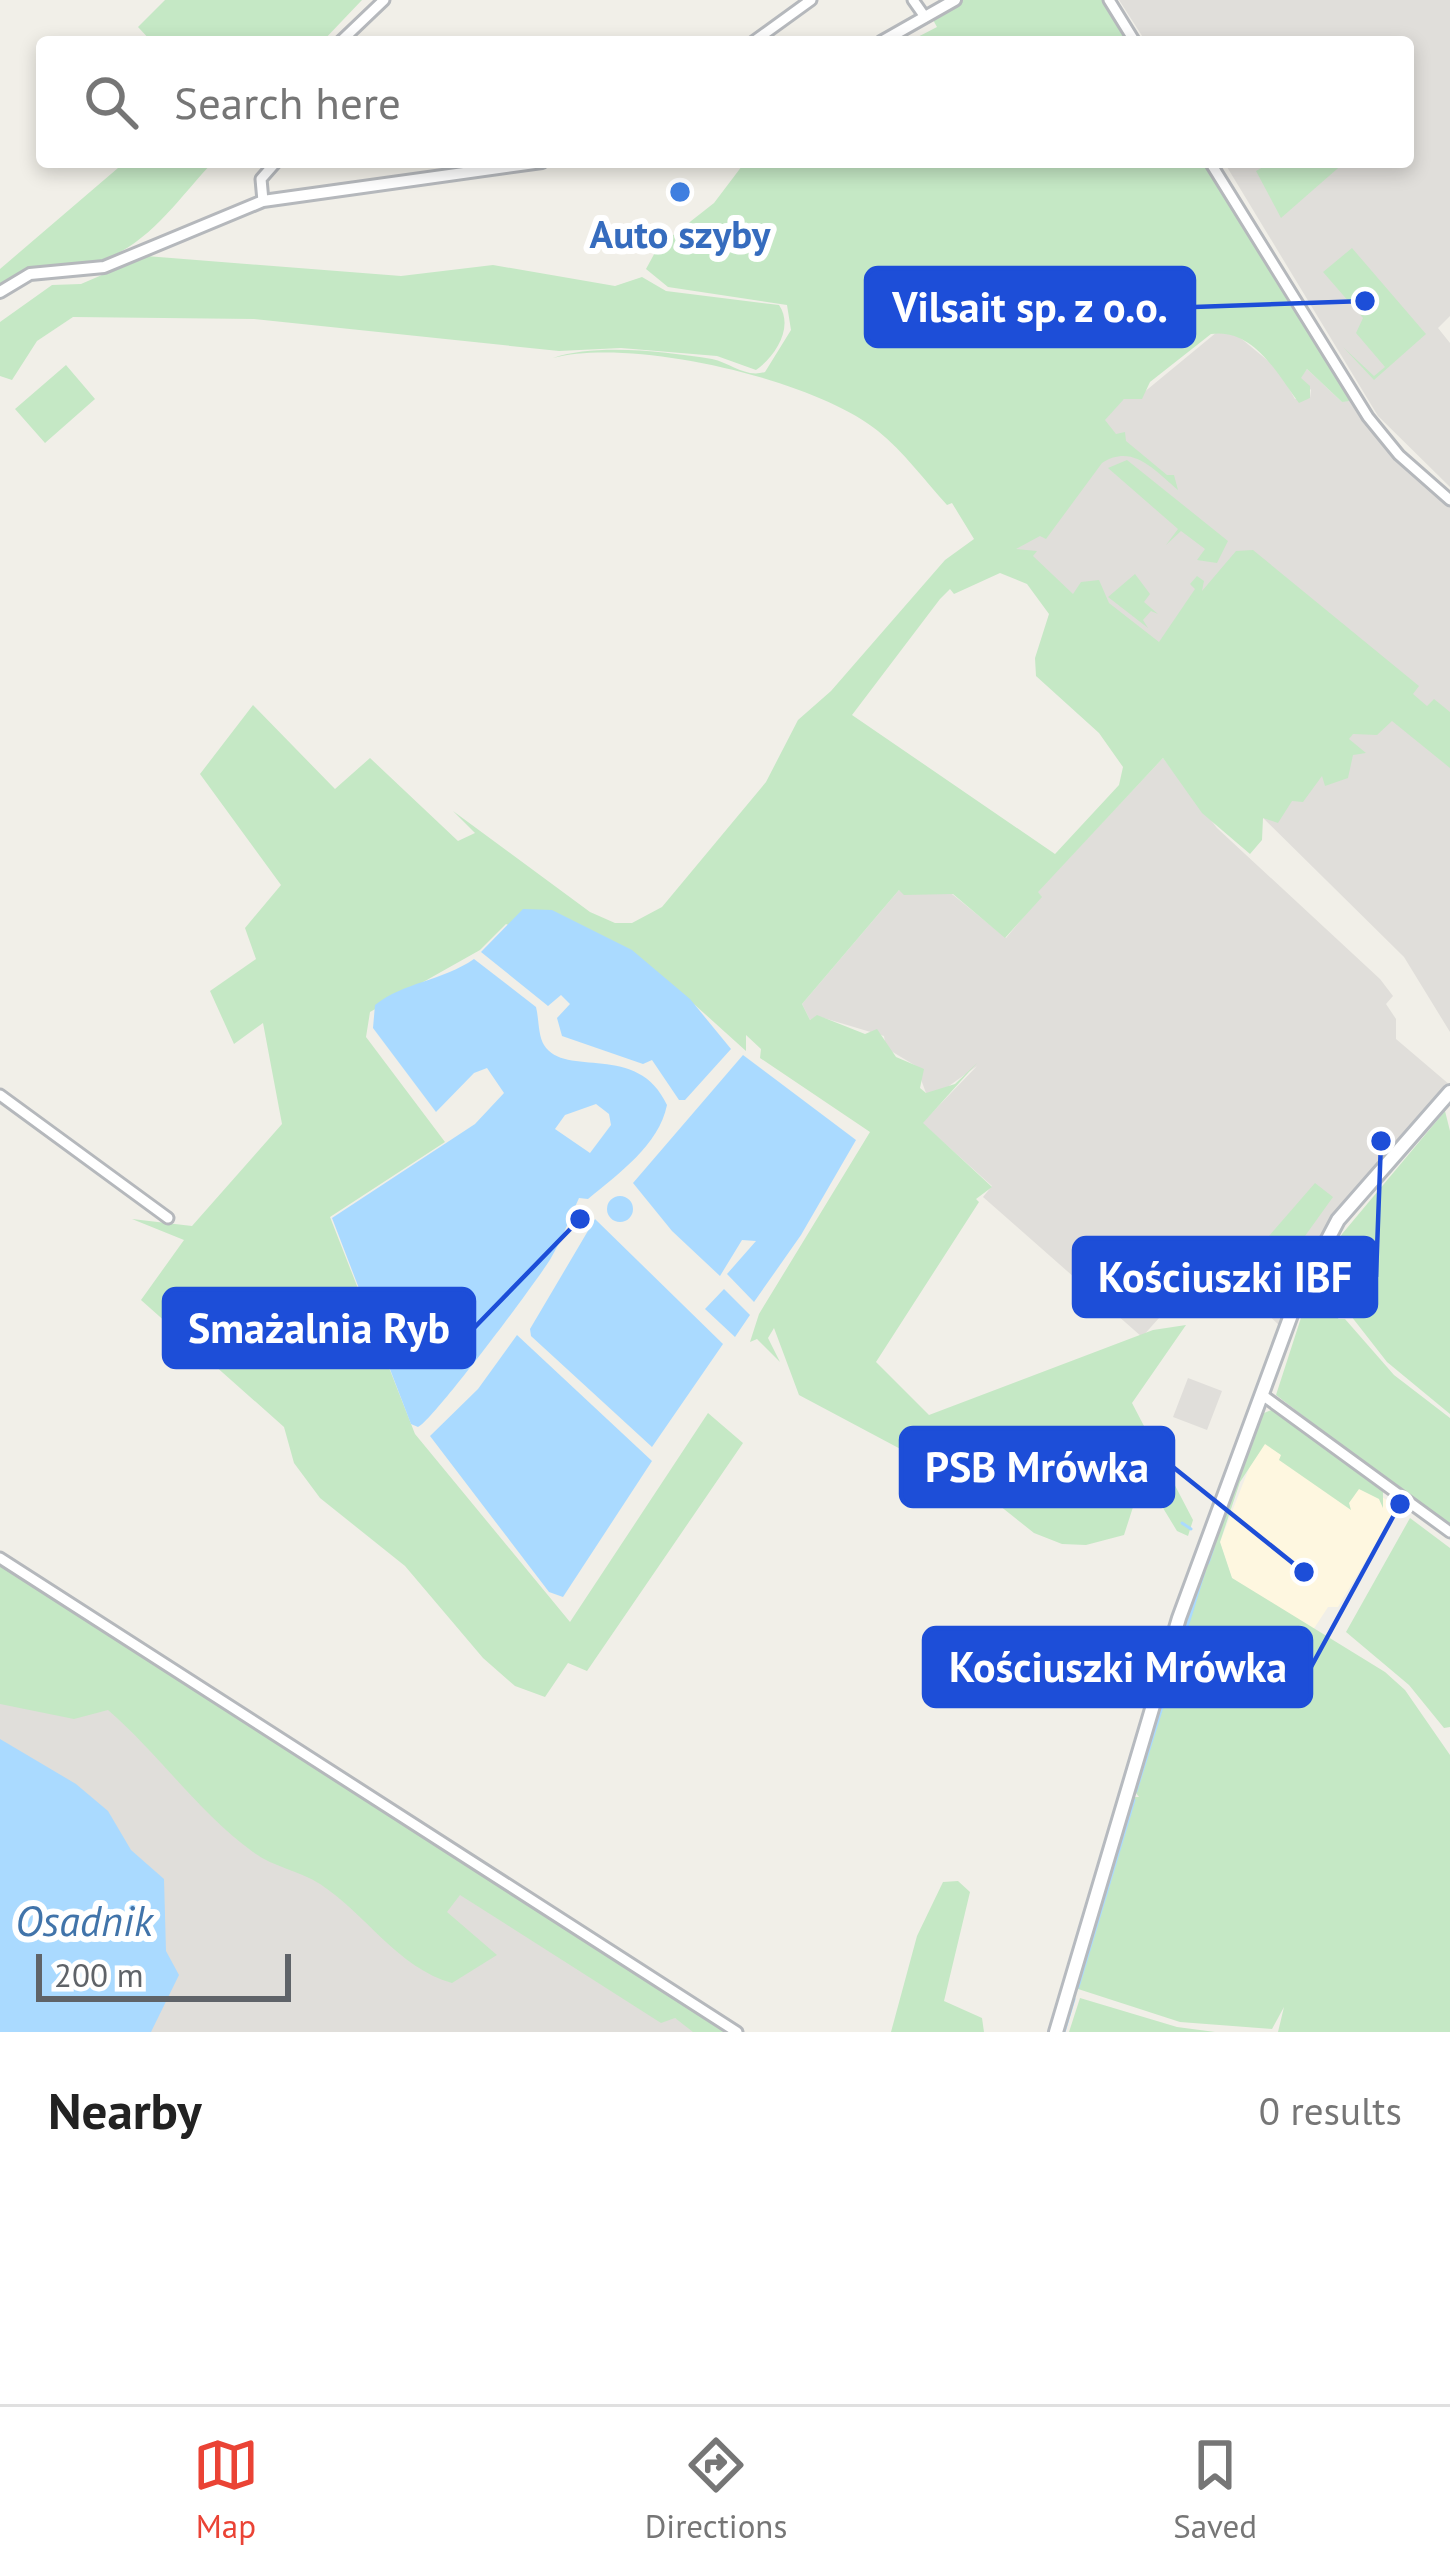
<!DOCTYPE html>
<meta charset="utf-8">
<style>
body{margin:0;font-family:"PT Sans",sans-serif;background:#f2f2f2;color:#222}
.scale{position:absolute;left:36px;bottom:30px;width:255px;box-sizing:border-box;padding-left:12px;border:6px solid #5f6368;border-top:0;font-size:33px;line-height:42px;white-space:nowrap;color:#5f6368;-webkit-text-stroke:9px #fff;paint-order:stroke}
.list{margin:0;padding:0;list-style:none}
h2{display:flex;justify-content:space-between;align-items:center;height:156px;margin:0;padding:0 48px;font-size:51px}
h2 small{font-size:39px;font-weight:400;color:#767676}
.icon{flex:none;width:66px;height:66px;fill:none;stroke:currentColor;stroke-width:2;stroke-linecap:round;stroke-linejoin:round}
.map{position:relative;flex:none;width:1450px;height:2032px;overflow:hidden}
.search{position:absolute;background:#fff;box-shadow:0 6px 18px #0003;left:36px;right:36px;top:36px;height:132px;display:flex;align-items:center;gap:30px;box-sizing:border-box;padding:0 42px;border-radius:12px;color:#767676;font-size:45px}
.sheet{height:372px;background:#fff}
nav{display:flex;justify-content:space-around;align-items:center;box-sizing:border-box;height:168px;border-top:3px solid #e0e0e0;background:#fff;font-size:33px;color:#767676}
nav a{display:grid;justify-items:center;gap:6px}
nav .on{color:#ea4335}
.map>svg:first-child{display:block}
.commercial{fill:#fef7e0}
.industrial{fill:#e0deda}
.green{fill:#c5e8c5;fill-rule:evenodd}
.water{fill:#aadaff;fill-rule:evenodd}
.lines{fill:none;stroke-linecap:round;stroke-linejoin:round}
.stream{stroke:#aadaff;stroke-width:3}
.minor-casing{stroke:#b5b8bc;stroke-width:15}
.tertiary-casing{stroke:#b5b8bc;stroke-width:16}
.secondary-casing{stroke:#b6babf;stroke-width:18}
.minor{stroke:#fff;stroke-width:9}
.tertiary{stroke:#fff;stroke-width:10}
.secondary{stroke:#fff;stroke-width:12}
.shop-dot{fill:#3f7fe0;stroke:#fff;stroke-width:4.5}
.labels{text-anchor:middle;stroke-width:12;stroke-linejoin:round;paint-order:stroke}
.shop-label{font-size:39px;font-weight:bold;fill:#366cbe;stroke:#fff}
.water-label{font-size:42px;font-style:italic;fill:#4174aa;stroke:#fff}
.leader{fill:none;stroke:#1d4ed8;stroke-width:4.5}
.callout-dot{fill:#1d4ed8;stroke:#fff;stroke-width:4.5}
.callout{fill:#1d4ed8;stroke:#1d4ed8;stroke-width:4.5}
.callout-label{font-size:42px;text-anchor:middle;font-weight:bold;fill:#fff}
</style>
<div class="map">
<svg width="1450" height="2032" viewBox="0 0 1450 2032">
<rect width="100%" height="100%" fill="#f1efe8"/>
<!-- commercial -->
<path class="commercial" d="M1270 1415 1392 1504 1393 1515 1338 1607H1328L1313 1630 1232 1578 1220 1542Z"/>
<!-- industrial -->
<path class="industrial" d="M1119 0H1450V316L1438 328 1450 343V487L1378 416 1224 162H1408V42H1146Z
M1217 332 1238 336 1278 369 1295 399 1310 398 1311 390 1300 378 1307 369 1342 402 1350 396 1385 439 1450 500V1032L1404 957 1173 729 966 497 1124 399 1137 398Z
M1163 758 1217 828 1380 979 1393 996 1386 1004 1396 1019V1039L1450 1085V1092L1338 1220 1285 1331 1211 1260 1142 1337 983 1197 992 1186 922 1123 977 1066 939 1093H926L916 1066 886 1048 884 1036 817 1016 810 1020 802 1004 899 890 952 894 1006 938 1041 896 1037 892Z
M1188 1378 1222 1391 1207 1430 1173 1417Z
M109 1686 699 2032H0V1688Z"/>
<!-- green -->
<path class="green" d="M165 0H362L322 42H152L138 27Z
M963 0H1104L1130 42H908L937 27 932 18Z
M125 162H213C175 202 146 250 90 264 57 272 27 260 0 285V269Z
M745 162H1205L1349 393V401L1342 402 1307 369 1301 378 1310 386V398L1299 403C1278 375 1254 328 1211 334L1150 382 1142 399H1124L1105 420 1116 434 1125 432 1126 441 1167 475H1174L1178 490C1155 471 1133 443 1102 463L1046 539 1040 536 1016 549 1037 551 1033 556 1073 594 1081 582 1099 580 1109 603 1159 642 1195 589 1190 584 1197 576 1204 581 1202 591 1236 551 1253 550 1419 686 1413 694 1427 706 1434 699 1450 712V768L1392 721 1377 735 1353 734 1349 739 1366 753 1353 755 1348 778 1325 786 1322 776 1303 802 1292 801 1278 823 1263 818 1262 840 1250 854 1202 813 1163 758 1038 892 1042 897 1005 938 953 894 904 895 899 890 802 1004 810 1020 817 1015 865 1034 877 1029 896 1057 924 1069 920 1088 926 1093 955 1084 977 1063 923 1123 992 1187 976 1199 979 1202 876 1362 929 1415 1153 1330 1186 1325 1132 1403 1193 1520 1188 1536 1177 1531 1163 1508 1134 1504 1124 1535 1086 1545 1062 1544 1034 1533 985 1494 799 1395 774 1328 768 1338 780 1362 757 1339 750 1342 759 1314 870 1132 760 1058 761 1049 746 1035V1051L695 1005 506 924 480 950 370 1012 366 1037 445 1142 330 1217 415 1434 570 1622 708 1413 743 1443 587 1671 568 1663 545 1697 515 1686 483 1658 405 1566 320 1498 294 1463 284 1427 141 1300 184 1240 132 1219 192 1226 282 1124 263 1023 234 1044 210 991 256 959 245 928 281 885 200 774 253 705 335 789 370 758 458 841 475 833 453 811 590 912 615 923H632L662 907 766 782 798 720 831 691 945 560 974 539 952 503 947 505C925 481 904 452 878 431 814 379 632 337 553 358 598 343 666 352 712 359 731 363 745 378 765 372L791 330 787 305 668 287 646 269 658 247 714 203ZM1000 573 1027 584 1049 614 1035 658 1036 676 1099 733 1123 767 1119 785 1055 854 852 715 940 599 950 589 954 594Z
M1272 162H1345L1281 218 1256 171Z
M1352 248 1426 334 1374 380 1343 347 1374 376 1385 367 1356 333 1363 318 1323 272Z
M146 256 401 276 493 265 615 286 642 277 666 291 779 305C794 327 776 356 756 370L717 356 621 348 559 351 254 319 73 317 37 341 12 380 0 376V322L52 285 81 284Z
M66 365 95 399 45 443 15 409Z
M1127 460 1228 541 1217 563 1197 560 1205 549 1181 531 1166 545 1178 529 1108 468Z
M1135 574 1150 594 1144 602 1158 614 1151 611 1143 620 1148 628 1108 597Z
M1445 1111 1450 1131V1414L1387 1362 1344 1307 1338 1319H1345L1394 1375 1450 1418V1529L1276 1395 1310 1290 1342 1234Z
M1315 1183 1333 1197 1300 1243 1270 1316 1234 1282 1217 1302 1194 1279 1233 1238 1255 1252Z
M1274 1409 1383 1490V1508L1379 1499 1359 1489 1349 1503 1351 1510 1279 1460 1281 1455 1265 1444 1240 1482 1220 1542 1232 1578 1385 1672 1405 1690 1450 1755V2032H1278L1284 2007 1272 2029 1180 2022 1075 1988 1132 1797H1139L1133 1789 1181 1627 1259 1415Z
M1410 1518 1450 1548V1727L1444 1728 1409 1685 1346 1632Z
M0 1563 549 1912 726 2032H693L675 2018 661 2023 460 1895 447 1912 497 1955 452 1983C398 1968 366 1914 320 1884 300 1871 273 1867 253 1852 198 1812 160 1755 108 1710L74 1719 0 1704Z
M958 1881 970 1892 944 2001 982 2018 984 2032H891L917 1936 943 1882Z
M1080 1998 1177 2027 1215 2032H1069Z"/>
<!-- water -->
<path class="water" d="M523 909 552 910 632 950 690 999 731 1049 685 1100H679L652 1060 643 1064 562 1036 557 1018 570 1004 561 995 548 1006 481 952Z
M474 959 536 1007C539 1019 538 1035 544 1045 565 1079 638 1041 667 1105 659 1145 618 1174 588 1199L579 1198C570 1218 562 1239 551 1258 538 1280 431 1423 418 1427L411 1424 332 1218 475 1124 504 1093 487 1068 474 1073 436 1112 373 1028 375 1005C404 982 442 981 474 959ZM596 1104 609 1114 611 1125 590 1153 555 1129 565 1115Z
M743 1055 856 1140 801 1235 754 1302 727 1274 756 1241 742 1240 720 1276 672 1231 633 1183Z
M607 1209a13 13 0 1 1 26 0a13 13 0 1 1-26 0Z
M595 1219 723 1344 652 1447 531 1336 530 1329Z
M724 1289 750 1315 735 1337 705 1309Z
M517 1335 652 1461 563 1597 549 1592 430 1436 478 1389Z
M0 1739 76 1784 108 1811 131 1850 164 1879 166 1951 179 1975 151 2032H0Z"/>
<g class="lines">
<!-- stream -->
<path class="stream" d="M1182 1523 1191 1529
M1208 1563 1213 1548
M1136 1791 1204 1572
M1078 1987 1134 1800
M1064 2032 1074 1999"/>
<defs>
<path id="minor" d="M913 0 925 17
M1109 0 1135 42
M340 42 384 0
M753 42 811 0
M1210 162 1368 417 1399 455 1450 500
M263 201 261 179 276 162
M0 1095 168 1218
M1261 1394 1450 1532
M0 1558 737 2032"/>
<path id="tertiary" d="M881 42 955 0
M0 292 30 274 104 267 263 201 542 162"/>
<path id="secondary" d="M1056 2032 1179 1618 1298 1296 1338 1220 1450 1092"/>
</defs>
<!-- minor casing -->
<use href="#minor" class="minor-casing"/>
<!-- tertiary casing -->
<use href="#tertiary" class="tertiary-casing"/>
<!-- secondary casing -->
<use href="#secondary" class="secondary-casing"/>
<!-- minor -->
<use href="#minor" class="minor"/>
<!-- tertiary -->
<use href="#tertiary" class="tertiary"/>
<!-- secondary -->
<use href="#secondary" class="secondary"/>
</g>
<!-- markers -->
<circle class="shop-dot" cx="680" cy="192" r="12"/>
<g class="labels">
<!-- shop labels -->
<g class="shop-label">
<text x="680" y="248">Auto szyby</text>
</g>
<!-- water labels -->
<g class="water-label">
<text x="84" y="1936">Osadnik</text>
</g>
</g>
<!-- callouts -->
<path class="leader" d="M1365 301L1194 307M1381 1141L1376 1277M580 1219L474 1328M1304 1572L1173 1467M1400 1504L1311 1667"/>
<g class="callout-dot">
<circle cx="1365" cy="301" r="12"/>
<circle cx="1381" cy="1141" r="12"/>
<circle cx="580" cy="1219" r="12"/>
<circle cx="1304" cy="1572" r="12"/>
<circle cx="1400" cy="1504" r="12"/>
</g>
<g class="callout">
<rect x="866" y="268" width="328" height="78" rx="12"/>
<rect x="1074" y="1238" width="302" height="78" rx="12"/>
<rect x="164" y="1289" width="310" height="78" rx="12"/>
<rect x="901" y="1428" width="272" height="78" rx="12"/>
<rect x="924" y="1628" width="387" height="78" rx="12"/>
</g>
<g class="callout-label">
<text x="1030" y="322">Vilsait sp. z o.o.</text>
<text x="1225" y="1292">Kościuszki IBF</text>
<text x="319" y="1343">Smażalnia Ryb</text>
<text x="1037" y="1482">PSB Mrówka</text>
<text x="1118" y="1682">Kościuszki Mrówka</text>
</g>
</svg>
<div class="scale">200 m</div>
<div class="search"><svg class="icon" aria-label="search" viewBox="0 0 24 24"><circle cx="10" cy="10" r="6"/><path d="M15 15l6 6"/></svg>Search here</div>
</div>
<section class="sheet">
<h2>Nearby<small>0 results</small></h2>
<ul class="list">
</ul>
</section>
<nav>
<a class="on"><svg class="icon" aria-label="map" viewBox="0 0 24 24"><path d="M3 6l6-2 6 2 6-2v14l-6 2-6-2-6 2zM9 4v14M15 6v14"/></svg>Map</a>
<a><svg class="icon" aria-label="directions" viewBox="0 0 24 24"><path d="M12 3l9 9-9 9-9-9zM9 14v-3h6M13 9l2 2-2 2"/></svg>Directions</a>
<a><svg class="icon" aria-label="saved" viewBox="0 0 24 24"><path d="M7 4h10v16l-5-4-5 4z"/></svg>Saved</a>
</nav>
